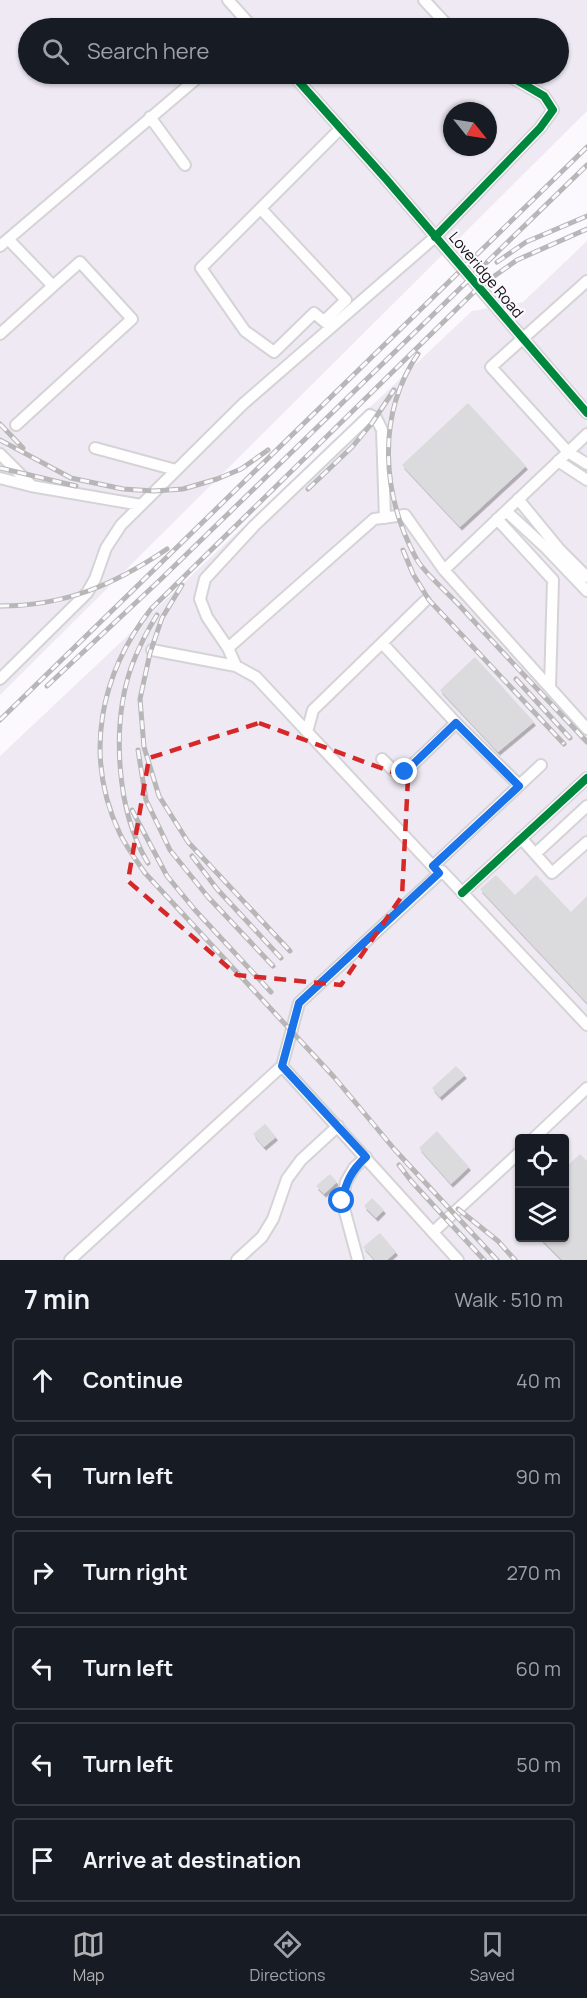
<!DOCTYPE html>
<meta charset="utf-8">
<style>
body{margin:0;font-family:Manrope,sans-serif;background:#20242c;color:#f1f3f6}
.controls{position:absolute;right:18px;bottom:18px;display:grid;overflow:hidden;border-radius:6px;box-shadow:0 2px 4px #0004}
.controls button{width:54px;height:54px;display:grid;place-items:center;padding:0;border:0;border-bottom:2px solid #363941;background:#171b24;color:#f1f3f6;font:30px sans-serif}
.compass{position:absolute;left:443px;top:102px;width:54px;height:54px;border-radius:50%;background:#171b24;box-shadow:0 2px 4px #0004;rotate:120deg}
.stop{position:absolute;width:18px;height:18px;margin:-14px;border:4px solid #1a73e8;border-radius:50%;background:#fff}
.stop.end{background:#1a73e8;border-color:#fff;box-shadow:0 2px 6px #0008}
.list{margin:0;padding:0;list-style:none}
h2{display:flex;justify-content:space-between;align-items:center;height:78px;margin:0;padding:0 24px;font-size:26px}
h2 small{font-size:20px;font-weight:400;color:#9ea1a6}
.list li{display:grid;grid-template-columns:39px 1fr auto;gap:18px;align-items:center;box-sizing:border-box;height:84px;margin:0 12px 12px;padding:0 12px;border:2px solid #363941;border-radius:6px}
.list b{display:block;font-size:22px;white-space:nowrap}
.list em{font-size:20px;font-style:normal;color:#9ea1a6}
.icon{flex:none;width:33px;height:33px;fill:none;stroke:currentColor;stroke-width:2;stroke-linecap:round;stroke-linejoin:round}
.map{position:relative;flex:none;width:587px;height:1260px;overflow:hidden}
.search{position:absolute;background:#171b24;box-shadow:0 2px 4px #0004;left:18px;right:18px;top:18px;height:66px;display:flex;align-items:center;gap:15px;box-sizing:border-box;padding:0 21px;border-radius:33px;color:#9ea1a6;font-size:22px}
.sheet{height:654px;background:#171b24}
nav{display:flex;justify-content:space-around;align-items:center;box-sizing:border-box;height:84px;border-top:2px solid #363941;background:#171b24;font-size:16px;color:#9ea1a6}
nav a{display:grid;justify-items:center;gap:3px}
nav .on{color:#b1b1b4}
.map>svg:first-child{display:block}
.built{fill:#eee9f2;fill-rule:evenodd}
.building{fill:#dbdadd;filter:url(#shadow)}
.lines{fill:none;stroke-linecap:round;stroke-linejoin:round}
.minor-casing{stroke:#d5d3d6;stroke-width:14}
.minor{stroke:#fefeff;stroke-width:10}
.rail-casing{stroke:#b8b7b8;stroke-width:5}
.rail{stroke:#fbf8fe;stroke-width:3;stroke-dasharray:9;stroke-linecap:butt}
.cycleway-casing{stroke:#fbf8fe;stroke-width:11}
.cycleway{stroke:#00873e;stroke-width:8}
.route{stroke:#1a73e8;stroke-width:8}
.marked{fill:none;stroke:#d62828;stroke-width:4.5;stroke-dasharray:12 8;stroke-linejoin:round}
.labels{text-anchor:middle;stroke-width:4.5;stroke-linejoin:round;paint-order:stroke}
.street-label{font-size:15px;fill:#100f11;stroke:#fbf8fe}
</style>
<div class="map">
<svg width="587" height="1260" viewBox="0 0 587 1260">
<defs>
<filter id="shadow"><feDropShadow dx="2" dy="3.5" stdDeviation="0" flood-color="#0004"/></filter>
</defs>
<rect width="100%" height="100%" fill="#fbf9fd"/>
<!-- built -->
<path class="built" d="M0 0H587V111L0 695ZM28 28H558V74H28ZM452 111H488V147H452Z
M587 241V1260H0V756L472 311 523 302ZM520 1138H564V1238H520Z"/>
<!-- building -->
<path class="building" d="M468 403 526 466 460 527 402 465Z
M475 657 534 722 498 752 440 690Z
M496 875 515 895 536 875 571 912 587 896V1003L480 889Z
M456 1066 465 1075 440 1097 432 1088Z
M265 1124 276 1137 264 1147 253 1134Z
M437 1131 469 1167 451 1184 419 1148Z
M580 1154 587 1161V1260H562L540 1238H564V1169Z
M330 1174 337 1182 324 1194 316 1186Z
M372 1198 384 1210 376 1218 364 1206Z
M380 1233 396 1252 387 1260H375L363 1247Z"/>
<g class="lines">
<defs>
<path id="minor" d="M228 0 253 28
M424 0 450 28
M292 74 386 179 587 413
M150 117 185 165
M261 209 346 300 324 321
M0 246 202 74
M587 281 491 367 568 452 587 464
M331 327 314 313 274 352 245 331 201 268 341 128
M0 334 53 286 8 239
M16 425 132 319 80 262 53 286
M95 448 176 470
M0 454 31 485
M558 461 587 480
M0 478 31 486 141 505
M518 499 559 549 587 577
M506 511 545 547 587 591
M497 519 553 580 550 687
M444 570 587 434
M425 601 382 643 456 723
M228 648 207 617 200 599 205 579 254 526 370 415 376 418 382 430 385 518
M152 650 236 666 256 677 439 873
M236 666 228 648 374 519 405 515 444 570 587 729
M0 679 87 593 95 579 106 548 121 525 243 404 435 237 540 128 553 110 544 96 506 74
M307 732 313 710 382 643
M382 759 393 770 405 772 456 723 519 785
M521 838 552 873 587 842
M535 854 587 806
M433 866 541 765
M462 893 587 778
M282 1066 299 1003 442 871 587 1025
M534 1138 587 1088
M433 1232 520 1152
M70 1260 282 1066 458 1260
M237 1260 262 1237 273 1219 287 1179 301 1160 338 1126
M358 1260 342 1201 346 1182 354 1168 366 1157"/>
</defs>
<!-- minor casing -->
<use href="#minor" class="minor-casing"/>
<!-- minor -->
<use href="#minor" class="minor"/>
<defs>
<path id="rail" d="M497 262 526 242 587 216
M418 354C376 415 382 495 416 558 423 572 447 592 459 605 501 651 544 696 587 742
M0 424 23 448
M0 440 71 478 123 489 154 491 183 489 217 479 241 469 268 450
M0 468 76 486
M308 489 352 447 372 423 394 390
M403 550 413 574 429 600 564 744
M182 585 162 618 150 653 140 699 144 747 159 796 188 842 290 951
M0 606C65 606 114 585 167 549
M516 679 570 738
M47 686 160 580 587 165
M0 720 587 147
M138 750 146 800 170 850 208 897 273 966
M132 810 167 876 195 910 271 992
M192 856 217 889 281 958
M148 863C116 811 111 723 132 665 139 647 147 631 157 615
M399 1165 412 1182 484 1260
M458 1209 498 1241 515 1260
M497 1260 395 1150 334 1077 145 873C136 860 127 848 120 834 83 756 100 674 151 609L479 287 517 260 587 229"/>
</defs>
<!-- rail casing -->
<use href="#rail" class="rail-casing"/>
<!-- rail -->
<use href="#rail" class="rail"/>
<defs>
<path id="cycleway" d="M292 74 386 179 587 413
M435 237 540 128 553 110 544 96 506 74
M462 893 587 778"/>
</defs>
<!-- cycleway casing -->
<use href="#cycleway" class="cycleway-casing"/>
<!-- cycleway -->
<use href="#cycleway" class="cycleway"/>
</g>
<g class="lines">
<!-- route -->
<path class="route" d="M342 1201C346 1182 351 1171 366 1157L282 1066 299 1003 439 873 433 866 519 786 456 723 405 772"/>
</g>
<!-- marked area -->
<path class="marked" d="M259 723 408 778 402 896 341 985 237 975 128 881 149 758Z"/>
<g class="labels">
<!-- street labels -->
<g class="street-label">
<text transform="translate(486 275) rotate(50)" y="5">Loveridge Road</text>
</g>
</g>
</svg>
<div class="controls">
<button><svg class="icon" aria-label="locate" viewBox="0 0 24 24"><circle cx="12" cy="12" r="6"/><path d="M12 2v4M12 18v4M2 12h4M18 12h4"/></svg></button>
<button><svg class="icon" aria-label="layers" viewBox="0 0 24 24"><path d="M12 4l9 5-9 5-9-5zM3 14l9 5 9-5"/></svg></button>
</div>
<svg class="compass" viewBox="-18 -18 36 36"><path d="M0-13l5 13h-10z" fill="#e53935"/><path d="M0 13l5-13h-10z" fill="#9ea1a6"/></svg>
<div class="stop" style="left:342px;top:1201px"></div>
<div class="stop end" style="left:405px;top:772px"></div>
<div class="search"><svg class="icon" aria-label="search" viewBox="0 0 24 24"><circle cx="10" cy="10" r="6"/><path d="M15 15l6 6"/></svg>Search here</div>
</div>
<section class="sheet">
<h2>7 min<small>Walk · 510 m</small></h2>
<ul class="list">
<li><svg class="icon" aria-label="ahead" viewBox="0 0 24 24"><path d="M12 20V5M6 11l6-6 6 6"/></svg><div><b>Continue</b></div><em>40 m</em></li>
<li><svg class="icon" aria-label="left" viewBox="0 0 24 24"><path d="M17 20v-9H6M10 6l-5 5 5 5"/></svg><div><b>Turn left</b></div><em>90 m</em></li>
<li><svg class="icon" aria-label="right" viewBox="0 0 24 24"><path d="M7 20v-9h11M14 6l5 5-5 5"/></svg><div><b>Turn right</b></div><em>270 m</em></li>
<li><svg class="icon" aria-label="left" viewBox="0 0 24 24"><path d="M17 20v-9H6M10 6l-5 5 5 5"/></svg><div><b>Turn left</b></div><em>60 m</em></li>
<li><svg class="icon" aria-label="left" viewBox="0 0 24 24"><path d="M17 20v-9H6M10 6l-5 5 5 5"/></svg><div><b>Turn left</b></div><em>50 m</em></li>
<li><svg class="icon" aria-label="arrive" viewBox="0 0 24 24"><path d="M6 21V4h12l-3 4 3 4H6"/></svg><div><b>Arrive at destination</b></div></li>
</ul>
</section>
<nav>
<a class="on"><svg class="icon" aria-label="map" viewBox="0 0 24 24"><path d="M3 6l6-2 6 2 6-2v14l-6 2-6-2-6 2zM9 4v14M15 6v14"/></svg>Map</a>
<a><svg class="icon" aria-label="directions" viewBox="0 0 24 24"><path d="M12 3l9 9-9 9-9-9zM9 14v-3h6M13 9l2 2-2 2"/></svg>Directions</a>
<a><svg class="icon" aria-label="saved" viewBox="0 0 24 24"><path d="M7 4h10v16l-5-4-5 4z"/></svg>Saved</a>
</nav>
